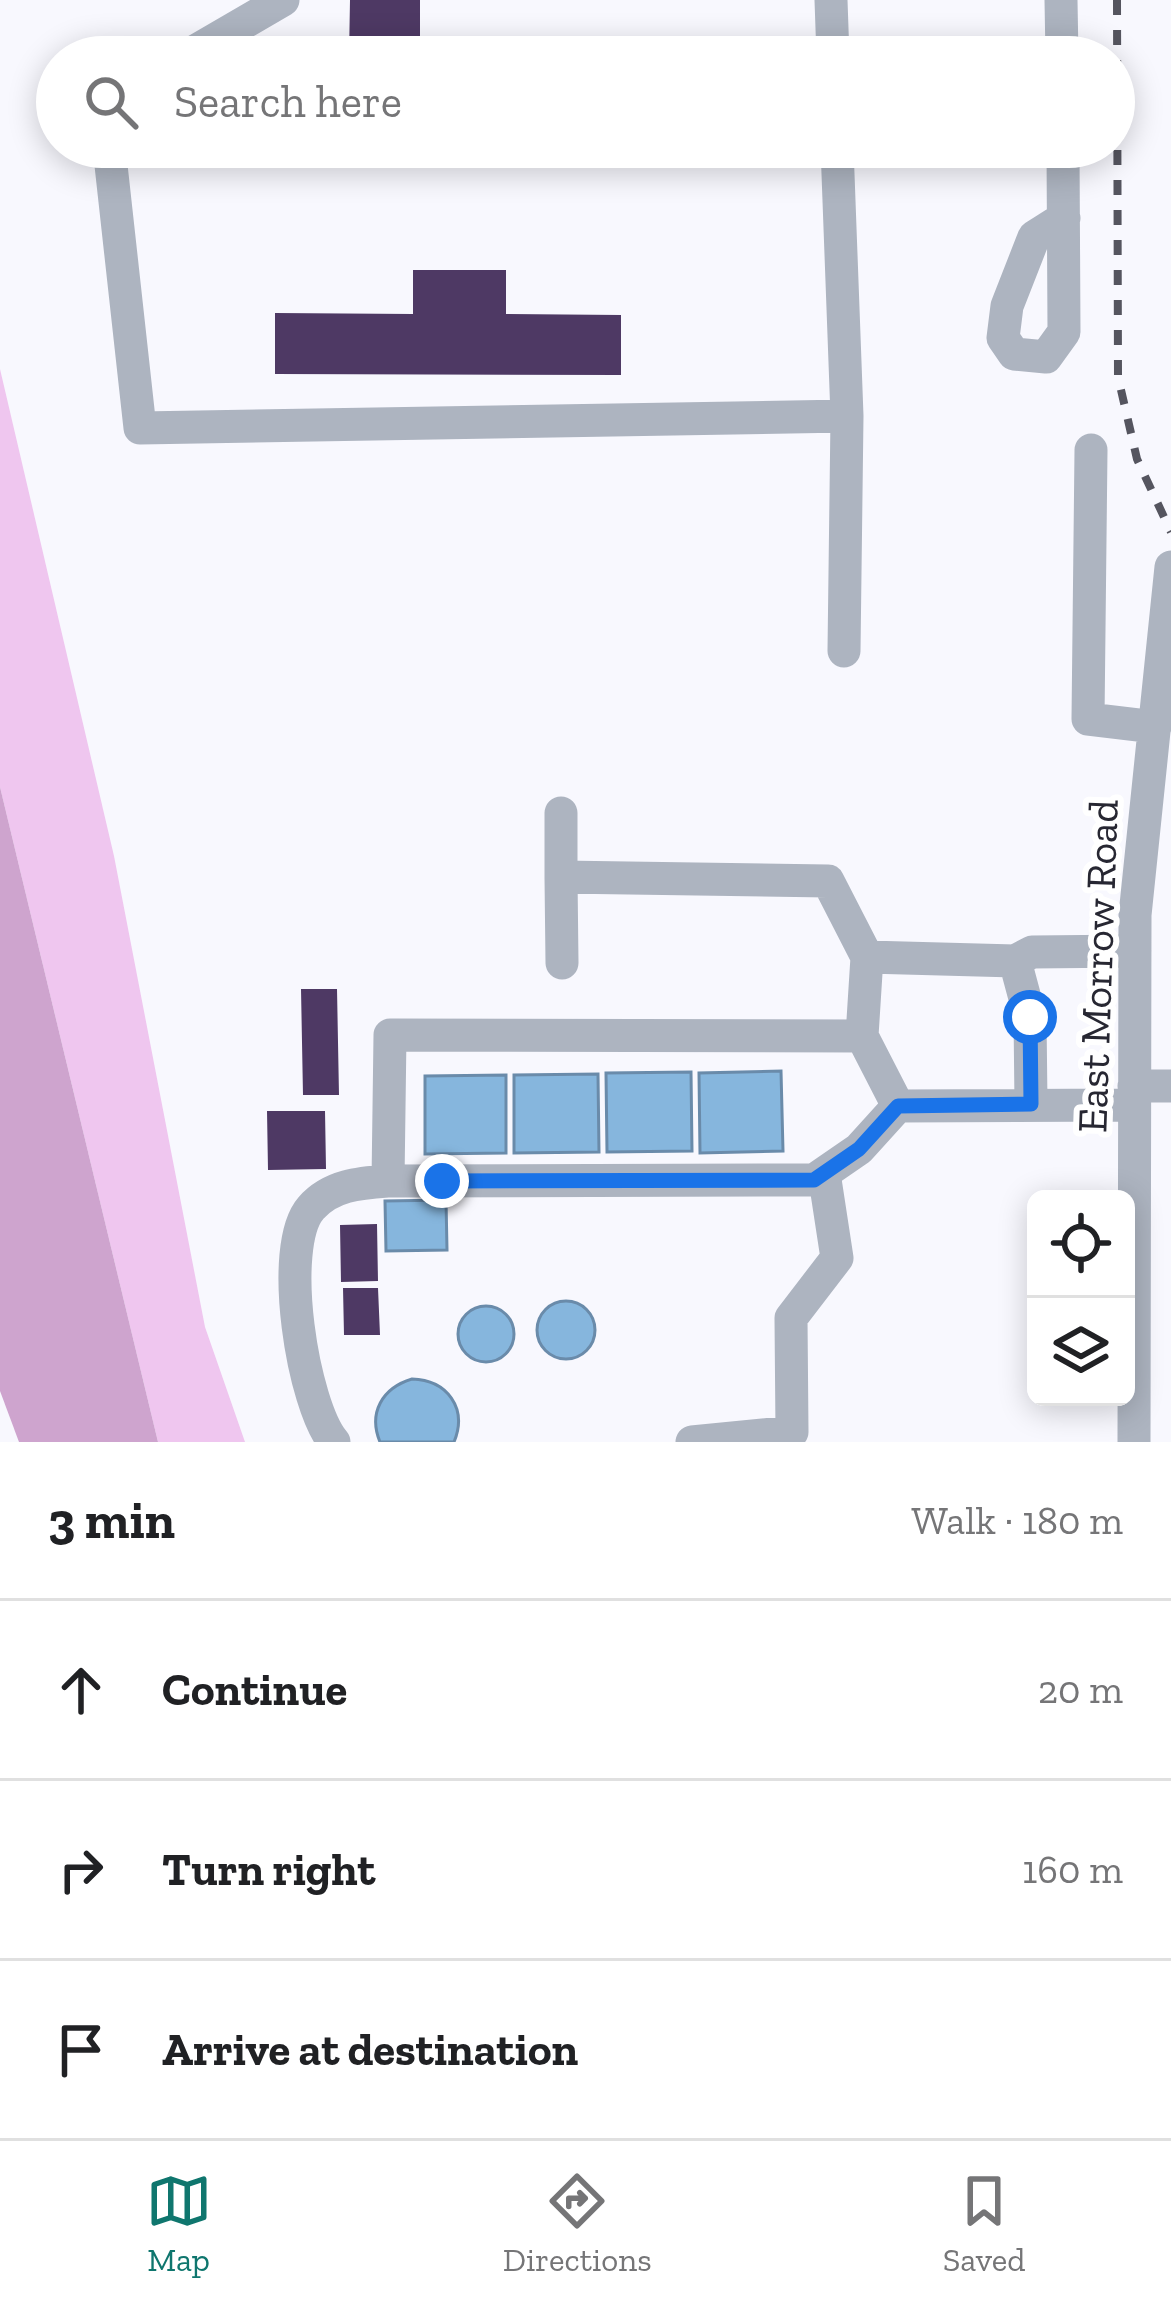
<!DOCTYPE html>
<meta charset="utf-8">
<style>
body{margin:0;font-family:"Zilla Slab",serif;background:#f6f6f6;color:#202124}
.controls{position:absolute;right:36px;bottom:36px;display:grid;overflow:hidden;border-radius:18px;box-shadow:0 6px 30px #0003}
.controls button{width:108px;height:108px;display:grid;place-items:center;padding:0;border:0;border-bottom:3px solid #e0e0e0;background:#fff;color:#202124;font:60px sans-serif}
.stop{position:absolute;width:36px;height:36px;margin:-27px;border:9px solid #1a73e8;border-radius:50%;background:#fff}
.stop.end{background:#1a73e8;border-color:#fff;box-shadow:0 3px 12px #0008}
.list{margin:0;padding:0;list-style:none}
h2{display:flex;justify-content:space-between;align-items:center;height:156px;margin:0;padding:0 48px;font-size:51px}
h2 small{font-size:39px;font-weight:400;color:#757577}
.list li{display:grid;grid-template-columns:78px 1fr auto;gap:36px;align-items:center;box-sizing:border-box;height:180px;padding:0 48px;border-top:3px solid #e0e0e0}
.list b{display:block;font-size:45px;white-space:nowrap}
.list em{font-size:39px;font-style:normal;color:#757577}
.icon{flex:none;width:66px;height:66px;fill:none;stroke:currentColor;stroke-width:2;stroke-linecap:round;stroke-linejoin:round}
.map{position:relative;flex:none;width:1171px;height:1442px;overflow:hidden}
.search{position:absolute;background:#fff;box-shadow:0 6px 30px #0003;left:36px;right:36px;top:36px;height:132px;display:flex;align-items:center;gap:30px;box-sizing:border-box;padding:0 42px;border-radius:66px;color:#757577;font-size:45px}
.sheet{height:696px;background:#fff}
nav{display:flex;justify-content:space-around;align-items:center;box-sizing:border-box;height:168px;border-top:3px solid #e0e0e0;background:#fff;font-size:33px;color:#757577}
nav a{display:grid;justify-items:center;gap:6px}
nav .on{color:#0f766e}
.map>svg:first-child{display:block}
.green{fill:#efc6ef}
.forest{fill:#cea4ce}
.water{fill:#86b6dd;stroke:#6a8baa;stroke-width:3}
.building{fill:#4e3964}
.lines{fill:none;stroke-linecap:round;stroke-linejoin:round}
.minor{stroke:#adb4c0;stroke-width:33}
.rail{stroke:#55555f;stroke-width:8;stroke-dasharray:15 15;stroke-linecap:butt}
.route{stroke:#1a73e8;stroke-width:15}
.labels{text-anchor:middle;stroke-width:12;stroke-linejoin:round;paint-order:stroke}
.street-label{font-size:42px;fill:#272732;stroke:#fff}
</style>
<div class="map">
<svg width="1171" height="1442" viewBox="0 0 1171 1442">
<rect width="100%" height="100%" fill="#f8f8fe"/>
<!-- green -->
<path class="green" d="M0 369 114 856 205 1327 245 1442H158L0 787Z"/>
<!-- forest -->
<path class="forest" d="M0 787 158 1442H19L0 1391Z"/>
<!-- water -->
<path class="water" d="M781 1071 783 1151 700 1153 699 1073Z
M691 1072 692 1151 607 1152 606 1073Z
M598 1074 599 1152 514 1153V1075Z
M506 1075V1153L425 1154V1076Z
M446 1200 447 1250 386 1251 385 1201Z
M537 1330a29 29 0 1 1 58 0a29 29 0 1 1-58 0Z
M458 1334a28 28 0 1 1 56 0a28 28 0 1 1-56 0Z
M412 1379C447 1380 468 1408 454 1442H380C368 1413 382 1388 412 1379Z"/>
<!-- building -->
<path class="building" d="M350 0H420V57H349Z
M413 270H506V314L621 315V375L275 374V313L413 314Z
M301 989H337L339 1095H303Z
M267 1111H325L326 1169 268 1170Z
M377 1224 378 1281 341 1282 340 1225Z
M343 1288H378L380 1335H344Z"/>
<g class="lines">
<!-- minor -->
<path class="minor" d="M831 0 833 57
M1061 0 1062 57
M185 57 283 0
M109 147 140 428 847 416 844 651
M837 147 847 416
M1063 147 1064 332 1046 357 1014 354 1003 338 1007 306 1034 237 1064 218
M1091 450 1088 719 1155 727
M561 813V877L828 881 867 957
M561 877 562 963
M1015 961 1032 952 1135 951
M862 1036 898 1106
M1134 1086H1171
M1031 1104 1030 1017 1015 961 867 957 862 1036 390 1035 388 1181 814 1180 859 1149 898 1106 1134 1105
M334 1442C303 1406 277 1247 311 1208 331 1185 360 1183 388 1181
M692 1442 792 1432 791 1318 837 1258 824 1173
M1134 1442 1135 915 1171 567"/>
<!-- rail -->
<path class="rail" d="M1117 0 1118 377 1137 459 1171 532"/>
</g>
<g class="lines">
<!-- route -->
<path class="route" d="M442 1181 814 1180 859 1149 898 1106 1031 1104 1030 1017"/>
</g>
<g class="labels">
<!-- street labels -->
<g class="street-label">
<text transform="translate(1097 966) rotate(-88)" y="15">East Morrow Road</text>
</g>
</g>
</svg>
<div class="controls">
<button><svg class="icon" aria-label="locate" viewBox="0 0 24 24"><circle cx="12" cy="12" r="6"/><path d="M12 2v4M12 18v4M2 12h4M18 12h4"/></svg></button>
<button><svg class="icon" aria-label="layers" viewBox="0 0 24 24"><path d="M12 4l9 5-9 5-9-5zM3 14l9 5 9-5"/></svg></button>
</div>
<div class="stop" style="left:1030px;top:1017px"></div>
<div class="stop end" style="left:442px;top:1181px"></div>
<div class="search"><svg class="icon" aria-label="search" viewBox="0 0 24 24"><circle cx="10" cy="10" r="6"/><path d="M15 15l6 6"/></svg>Search here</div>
</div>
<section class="sheet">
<h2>3 min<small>Walk · 180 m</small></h2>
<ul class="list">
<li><svg class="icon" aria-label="ahead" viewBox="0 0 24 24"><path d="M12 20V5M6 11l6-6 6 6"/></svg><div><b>Continue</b></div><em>20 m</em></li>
<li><svg class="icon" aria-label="right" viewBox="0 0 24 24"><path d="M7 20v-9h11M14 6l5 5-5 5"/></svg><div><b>Turn right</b></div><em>160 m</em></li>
<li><svg class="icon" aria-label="arrive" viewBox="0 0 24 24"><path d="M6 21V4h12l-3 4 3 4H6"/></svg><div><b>Arrive at destination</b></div></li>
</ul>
</section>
<nav>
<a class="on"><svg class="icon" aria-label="map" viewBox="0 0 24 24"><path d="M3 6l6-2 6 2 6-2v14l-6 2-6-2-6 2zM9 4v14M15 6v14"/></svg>Map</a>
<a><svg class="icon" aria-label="directions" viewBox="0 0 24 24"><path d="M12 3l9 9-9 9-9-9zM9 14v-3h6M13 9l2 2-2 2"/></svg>Directions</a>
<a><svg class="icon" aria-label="saved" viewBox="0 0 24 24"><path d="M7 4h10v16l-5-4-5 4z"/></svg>Saved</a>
</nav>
